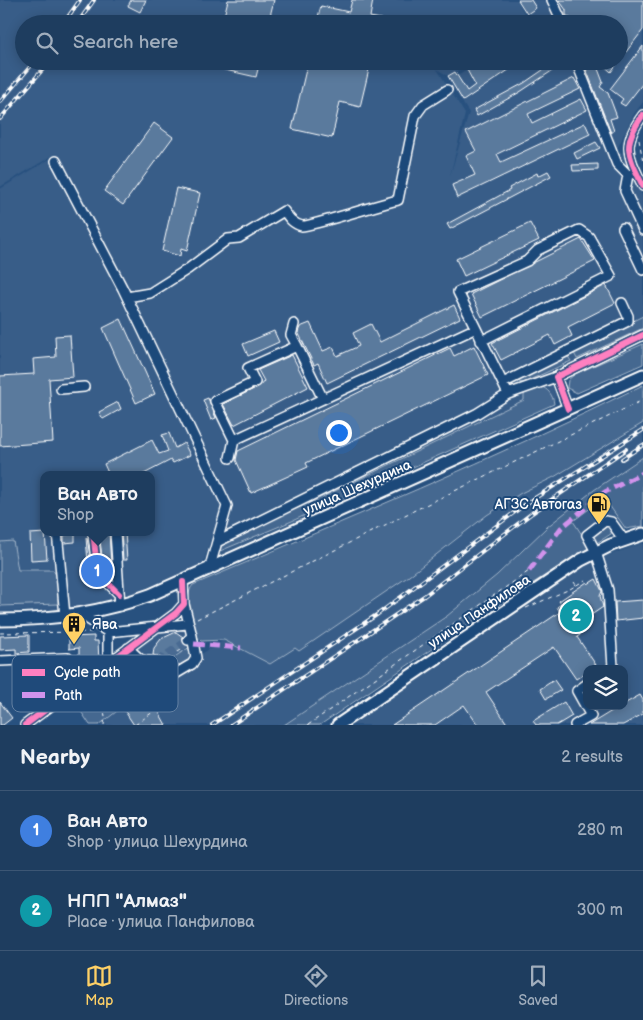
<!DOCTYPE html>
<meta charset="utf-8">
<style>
body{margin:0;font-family:"Balsamiq Sans",sans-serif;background:#2b4868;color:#f1f3f6}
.controls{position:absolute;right:15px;bottom:15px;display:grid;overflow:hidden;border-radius:10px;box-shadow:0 2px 12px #0003}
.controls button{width:45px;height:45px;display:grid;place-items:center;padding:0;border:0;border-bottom:1px solid #3c5674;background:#1e3d5f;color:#f1f3f6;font:25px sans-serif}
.you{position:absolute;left:338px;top:432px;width:18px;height:18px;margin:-12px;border:4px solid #fff;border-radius:50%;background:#1a73e8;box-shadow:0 0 0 8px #1a73e833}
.badge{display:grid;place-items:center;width:32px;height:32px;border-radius:50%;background:#ffd166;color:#fff;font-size:16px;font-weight:700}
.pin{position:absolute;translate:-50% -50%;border:2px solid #fff;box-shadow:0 1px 5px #0006}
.popup{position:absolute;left:40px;top:471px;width:115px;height:65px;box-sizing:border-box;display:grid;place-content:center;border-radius:10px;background:#1e3d5f;filter:drop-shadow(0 1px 4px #0005);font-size:16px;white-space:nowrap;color:#a1aebd}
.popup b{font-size:19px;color:#f1f3f6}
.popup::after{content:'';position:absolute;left:50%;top:100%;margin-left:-10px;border:10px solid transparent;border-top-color:#1e3d5f}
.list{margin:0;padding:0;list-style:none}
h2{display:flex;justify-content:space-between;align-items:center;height:65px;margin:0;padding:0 20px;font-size:21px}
h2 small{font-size:16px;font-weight:400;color:#a1aebd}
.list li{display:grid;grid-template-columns:32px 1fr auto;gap:15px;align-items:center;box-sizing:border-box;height:80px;padding:0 20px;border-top:1px solid #3c5674}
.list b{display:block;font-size:19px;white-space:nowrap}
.list p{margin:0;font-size:16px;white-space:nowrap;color:#a1aebd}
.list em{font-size:16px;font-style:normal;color:#a1aebd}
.icon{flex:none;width:28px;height:28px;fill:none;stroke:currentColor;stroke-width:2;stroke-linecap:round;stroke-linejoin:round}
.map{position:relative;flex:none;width:643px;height:725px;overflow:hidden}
.search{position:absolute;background:#1e3d5f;box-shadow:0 2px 12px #0003;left:15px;right:15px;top:15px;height:55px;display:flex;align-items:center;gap:12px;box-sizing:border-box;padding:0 18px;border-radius:28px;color:#a1aebd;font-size:19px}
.sheet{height:225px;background:#1e3d5f}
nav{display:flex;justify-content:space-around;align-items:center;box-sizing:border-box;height:70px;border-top:1px solid #3c5674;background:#1e3d5f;font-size:14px;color:#a1aebd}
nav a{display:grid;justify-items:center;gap:2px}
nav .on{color:#ffd166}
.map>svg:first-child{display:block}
.built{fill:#375d88;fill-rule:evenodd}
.green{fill:#446890;stroke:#a2b4c8}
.building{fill:#5a7a9d;stroke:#fff}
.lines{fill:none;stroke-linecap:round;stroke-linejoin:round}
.minor-tunnel{stroke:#486b92;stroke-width:9;stroke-dasharray:9 4.5;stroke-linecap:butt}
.minor-casing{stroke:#fff;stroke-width:12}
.major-casing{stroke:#fff;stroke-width:15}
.path{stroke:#fff;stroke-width:1;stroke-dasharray:4 4;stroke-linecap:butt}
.minor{stroke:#1f4a7a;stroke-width:9}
.major{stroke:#1f4a7a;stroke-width:11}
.rail-casing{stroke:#fff;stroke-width:4}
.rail{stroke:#1f4a7a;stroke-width:2;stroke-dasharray:5.5;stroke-linecap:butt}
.quiet{stroke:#d193ec;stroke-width:5;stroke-dasharray:10 5;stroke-linecap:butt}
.cycleway-casing{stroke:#1f4a7a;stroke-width:9}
.cycleway{stroke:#ff80c0;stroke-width:6}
.labels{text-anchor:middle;stroke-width:4;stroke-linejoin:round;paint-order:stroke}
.street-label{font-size:14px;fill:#fff;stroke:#1f4a7a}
.poi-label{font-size:14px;fill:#fff;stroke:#1f4a7a;text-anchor:end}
.key{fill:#1f4a7a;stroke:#6280a2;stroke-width:1}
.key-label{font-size:14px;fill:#fff}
</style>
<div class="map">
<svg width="643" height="725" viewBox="0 0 643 725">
<rect width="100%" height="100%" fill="#28517f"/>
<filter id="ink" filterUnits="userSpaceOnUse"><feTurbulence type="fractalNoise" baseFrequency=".02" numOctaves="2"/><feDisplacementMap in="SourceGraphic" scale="10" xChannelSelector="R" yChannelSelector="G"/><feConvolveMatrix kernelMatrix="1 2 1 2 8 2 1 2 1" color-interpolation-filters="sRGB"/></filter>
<g filter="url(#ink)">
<!-- built -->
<path class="built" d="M0 0H517L530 24H24V61H474L448 76 437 69 465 114 450 176 469 113 449 81 482 61H619V24H533L518 0H643V102L634 114 617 149 622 153 643 197V330L548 374 556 396 554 405 551 406 218 556 231 501 88 212 55 154 0 187Z
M50 159 60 176 222 504 203 564 129 595 88 605 57 610 0 612V189ZM43 475H151V532H43Z
M643 423V457L519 553 497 575 447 616 284 725H99L151 685 224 640 270 664 448 546 487 515 521 493 554 477Z
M604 498 626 529 611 534 590 547 573 521Z
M643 543V725H346L587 563ZM587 669H624V706H587Z
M178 616 193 645 145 676 125 653Z"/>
<!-- green -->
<path class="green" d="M643 316V328L577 359 573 351Z
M643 344V364L577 393 567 388 568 380 575 374Z
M567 355 571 361 523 383 519 382 518 377Z
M643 385V423L554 477 521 493 487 515 409 576 299 651 295 648 270 664 224 640 201 641C190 632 183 595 193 585 344 521 496 458 643 385Z
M540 386C548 389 553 395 554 404L292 521 220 551 223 539 314 501 524 400V394Z
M643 457V526L626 529 604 498 573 521 590 547 470 623 320 725H284L447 616 497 575 547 527 594 490Z
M607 523 612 529 611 534 595 544 590 533Z
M13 541 18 570H53L58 578V604L0 606V542Z
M193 645 192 661 151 685 99 725H90L70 695 125 653 145 676Z"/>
<!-- building -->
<path class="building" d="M131 0H146L140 12 128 6Z
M228 0H274L268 24H222Z
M352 0H373L370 17 381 19 380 24H316L321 6 349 12Z
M518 0H531L536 8 527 14Z
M559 0H643V30L619 61V24H605L602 21 599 24H572L574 21 566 15V10Z
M643 46V83L625 106 620 103 623 99 610 89Z
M213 61H260L256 77 212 67Z
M308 61H371L360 107 340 102 332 138 292 129Z
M474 61H522L463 101 448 76 455 72 467 91 475 85 465 66Z
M556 61H567L520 92 477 116 474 110 524 83Z
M583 61H595L603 82 600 87 608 93 617 117 610 119 614 131 611 133Z
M599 61H619L611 72Z
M574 78 580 89 528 114 532 123 581 99 587 110 497 154 501 162 585 123 590 134 457 198 452 185 475 175 466 156 476 151 466 132Z
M154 123 173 137 123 205 104 191Z
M596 142 600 148 577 159 574 153Z
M598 164V170L573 171 572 165Z
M548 171 551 176 450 229 447 224 510 190 509 188 537 173 538 176Z
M176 188 200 193 187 251 181 249 180 256 162 251Z
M530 223 539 240 464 276 456 259Z
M581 239 595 261 482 317 471 294Z
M606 285 615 303 568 327 572 336 555 345 550 335 501 360 492 343Z
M454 305 460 318 327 383 318 363 314 365 298 332 300 327 310 323 323 351 333 347 337 356 359 346 353 333 371 324 380 342Z
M121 319 155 394 136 403 103 328Z
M274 331 279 342 248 356 243 344Z
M70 335 73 377 49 379 53 442 0 446V376L34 374 33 359 56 357 55 336Z
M474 346 488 375 306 463 308 467 251 493 236 460 238 451 450 348 454 356Z
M292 355 308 387 234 425 223 404 260 386 264 381 258 370Z
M208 398 216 418 211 420 203 400Z
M118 402 121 409 103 419 99 412Z
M169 433 175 448 184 443 190 455 173 463 171 460 142 475H109L104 464 152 440 159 454 168 451 162 435Z
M99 532H109L111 565H103Z
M121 532H125L127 560H123Z
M45 533 47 559 31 560 30 534Z
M75 534V542L64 543V535Z
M86 538H87L93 573 89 574Z
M596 579 602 591 600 596 603 607 578 624 580 635 577 637 596 665 587 669V672L576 679 554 647 486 692 508 725H478L464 705 435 725H392L560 612 557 607 561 604 559 601 587 582 588 584Z
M643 600V618L616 621 615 602Z
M176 632 183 637 182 642 187 646 163 662 160 657 153 655 154 648 161 639Z
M29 635V652L16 653V649L0 650V636Z
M94 636V641H98L99 662H79V648L69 649V637Z
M67 667 68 685 48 686 47 668Z
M18 670H25L24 680H18Z
M554 680 561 690 546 699 540 689Z
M166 687 174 699 168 703 160 691Z
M147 695 156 707 166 725H134L124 710Z
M640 695 643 700V714L623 725H589L620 706H624V704Z
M0 702 12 718 3 725H0Z
M564 702 572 716 557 725H536L533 721Z"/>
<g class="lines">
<!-- minor-tunnel -->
<path class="minor-tunnel" d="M157 662 188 641"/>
<defs>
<path id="minor" d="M552 0 563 24
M576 61 617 164 628 175 636 172
M643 115C621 145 628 155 643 186
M56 161 123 289 227 506 209 570
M628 175 625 191 643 230
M623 228 643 270
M127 297 150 293 188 269 228 239 239 238 284 211C289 218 293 224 302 226 309 227 383 203 398 200L415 116 423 105 447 90
M294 324 291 335 297 346
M481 341 611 276 589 237 579 230 538 250 527 261 458 292 508 394
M556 377 568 409
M503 383 628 321V316L622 303
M61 389 84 387
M323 399 297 346 248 368 255 382 215 401 234 440 474 329
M230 458 234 440
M57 532 65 616
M93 532 97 567 101 576 119 594
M115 532 120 606
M217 542 476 414 508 394 556 377 643 335
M184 604 192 636 188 640
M80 614 108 632V662
M108 632 187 624
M128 648 141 660 157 662
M0 661 68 658 84 680
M610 669 613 667 608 590 596 552 587 535 605 521 611 522 624 540
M162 705 150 689 192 664 196 658 192 636
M25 725 176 613 184 604 183 582
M575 725 591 716 577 691 587 684"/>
<path id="major" d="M0 620C52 620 101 613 150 595L643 375
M338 725 581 560 611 545 643 534"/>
</defs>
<!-- minor casing -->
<use href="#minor" class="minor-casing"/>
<!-- major casing -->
<use href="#major" class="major-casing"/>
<!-- path -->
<path class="path" d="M639 140 643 161
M574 582 578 588
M526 608 570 589 585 580
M197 619 407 514 643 400
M0 633 94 632
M97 682 105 716 104 725
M135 725 157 709
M308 725 529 571"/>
<!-- minor -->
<use href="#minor" class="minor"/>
<!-- major -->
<use href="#major" class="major"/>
<defs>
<path id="rail" d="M63 24 80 0
M77 24 94 0
M0 102 35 61
M0 119 50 61
M622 459 643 445
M212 725 378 614 527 503 643 430
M231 725 424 596 532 513 626 449"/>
</defs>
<!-- rail casing -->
<use href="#rail" class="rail-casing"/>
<!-- rail -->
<use href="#rail" class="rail"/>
<!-- quiet -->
<path class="quiet" d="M529 571 561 528 605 492 643 473
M194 644 241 648"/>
<defs>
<path id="cycleway" d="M643 115C621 145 628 155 643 186
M568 409 556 377 643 335
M93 532 97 567 101 576 119 594
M25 725 176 613 184 604 183 582"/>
</defs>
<!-- cycleway casing -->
<use href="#cycleway" class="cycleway-casing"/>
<!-- cycleway -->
<use href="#cycleway" class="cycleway"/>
</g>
</g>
<!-- icons -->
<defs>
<symbol id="fuel-pin" viewBox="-11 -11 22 30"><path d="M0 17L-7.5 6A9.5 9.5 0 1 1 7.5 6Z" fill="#ffd166" stroke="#1f4a7a"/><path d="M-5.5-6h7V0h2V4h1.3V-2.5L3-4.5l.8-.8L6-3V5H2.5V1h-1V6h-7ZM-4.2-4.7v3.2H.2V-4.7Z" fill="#111"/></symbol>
<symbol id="building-pin" viewBox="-11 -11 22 30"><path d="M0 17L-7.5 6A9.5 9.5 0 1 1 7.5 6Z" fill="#ffd166" stroke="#1f4a7a"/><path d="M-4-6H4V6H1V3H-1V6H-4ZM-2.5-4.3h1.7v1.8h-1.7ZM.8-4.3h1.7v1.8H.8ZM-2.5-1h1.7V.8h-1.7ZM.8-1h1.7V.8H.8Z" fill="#111"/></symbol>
</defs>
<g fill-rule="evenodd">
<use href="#fuel-pin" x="585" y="490" width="28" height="38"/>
<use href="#building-pin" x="60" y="610" width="28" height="38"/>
</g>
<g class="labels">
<!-- street labels -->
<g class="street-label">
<text transform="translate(357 487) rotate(-24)" y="5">улица Шехурдина</text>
<text transform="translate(479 611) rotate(-34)" y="5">улица Панфилова</text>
</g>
<!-- poi labels -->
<g class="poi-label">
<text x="582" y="509">АГЗС Автогаз</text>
<text x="92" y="629" text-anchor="start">Ява</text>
</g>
</g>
<!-- legend -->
<rect x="12" y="655" width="166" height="57" rx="8" class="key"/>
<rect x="22" y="669" width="23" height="7" fill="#ff80c0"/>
<rect x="22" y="692" width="23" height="6" fill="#d193ec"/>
<g class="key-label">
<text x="54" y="677">Cycle path</text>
<text x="54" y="700">Path</text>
</g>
</svg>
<div class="controls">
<button><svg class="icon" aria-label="layers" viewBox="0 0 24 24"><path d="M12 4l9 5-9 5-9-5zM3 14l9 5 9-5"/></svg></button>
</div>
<div class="you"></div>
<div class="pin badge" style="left:97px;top:571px;background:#3f7fe0">1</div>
<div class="popup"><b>Ван Авто</b>Shop</div>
<div class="pin badge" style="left:576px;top:616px;background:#0f9aa8">2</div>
<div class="search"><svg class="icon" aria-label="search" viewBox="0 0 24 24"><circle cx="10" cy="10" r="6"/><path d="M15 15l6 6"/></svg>Search here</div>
</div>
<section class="sheet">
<h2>Nearby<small>2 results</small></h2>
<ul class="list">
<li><span class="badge" style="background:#3f7fe0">1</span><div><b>Ван Авто</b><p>Shop · улица Шехурдина</p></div><em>280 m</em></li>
<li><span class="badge" style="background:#0f9aa8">2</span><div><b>НПП &quot;Алмаз&quot;</b><p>Place · улица Панфилова</p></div><em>300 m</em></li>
</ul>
</section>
<nav>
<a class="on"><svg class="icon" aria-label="map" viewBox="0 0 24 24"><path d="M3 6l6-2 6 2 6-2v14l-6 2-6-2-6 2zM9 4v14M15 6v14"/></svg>Map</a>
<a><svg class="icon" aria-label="directions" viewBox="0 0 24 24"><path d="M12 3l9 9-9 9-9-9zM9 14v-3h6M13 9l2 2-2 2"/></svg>Directions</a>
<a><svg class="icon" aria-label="saved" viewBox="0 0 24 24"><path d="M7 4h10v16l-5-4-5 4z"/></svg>Saved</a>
</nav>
